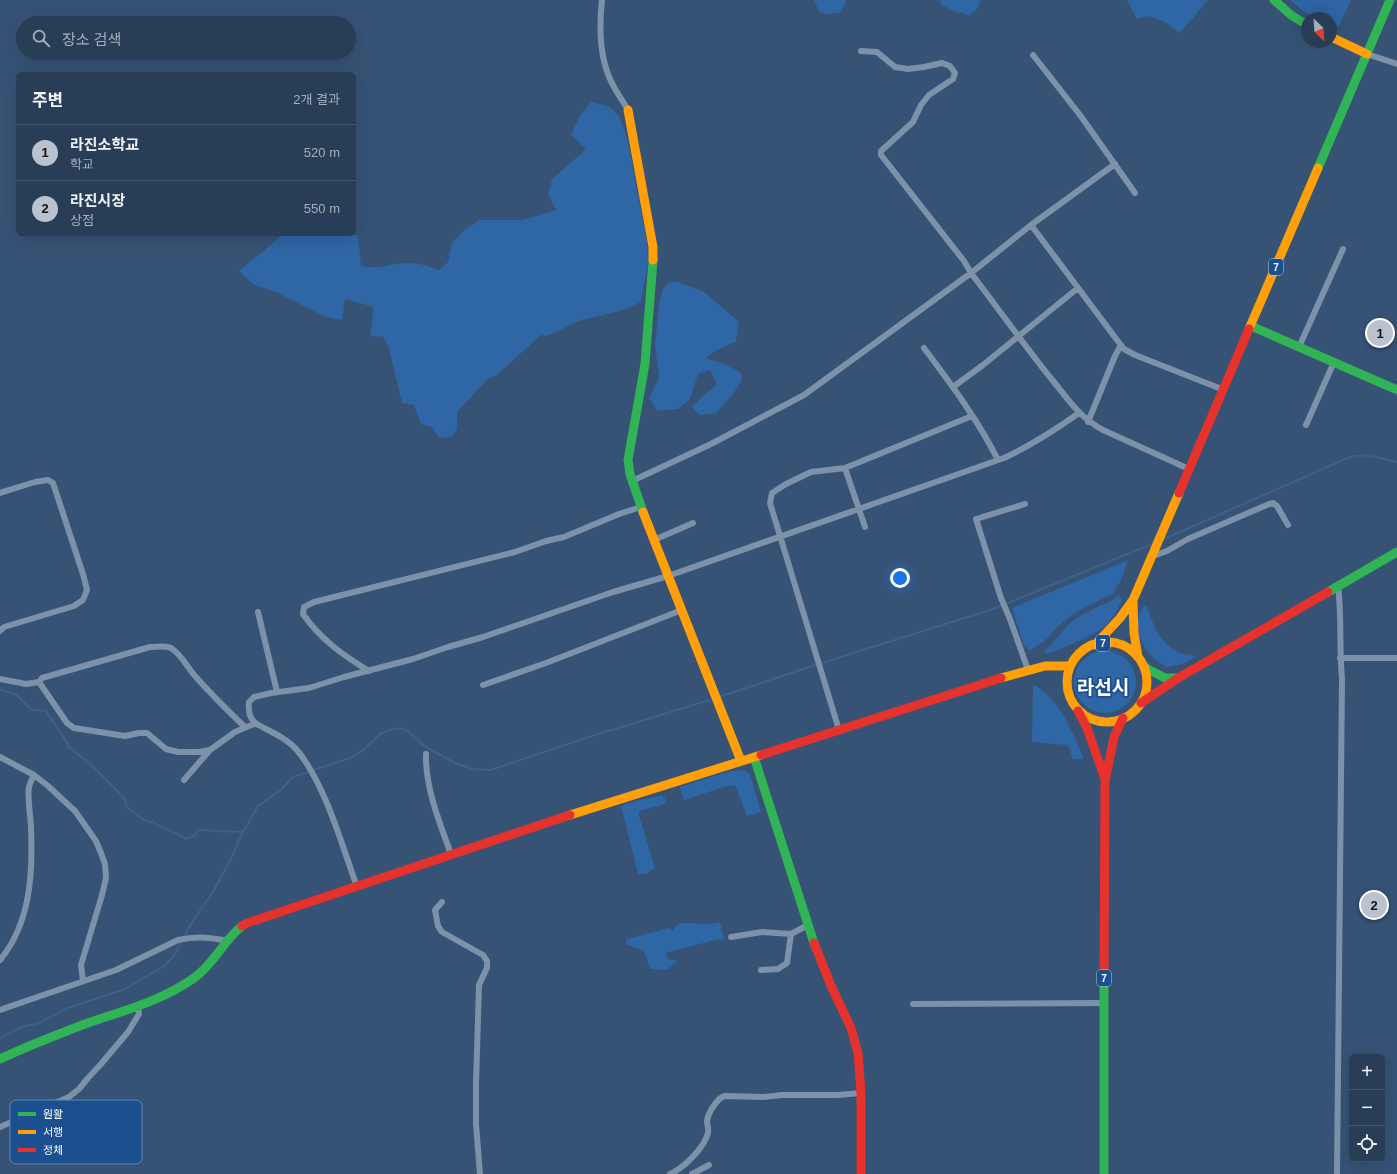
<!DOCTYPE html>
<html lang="ko">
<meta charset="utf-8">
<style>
body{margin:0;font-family:Arial,"Noto Sans KR",sans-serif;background:#30455d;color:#f1f3f6}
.controls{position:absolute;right:12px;bottom:12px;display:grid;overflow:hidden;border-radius:6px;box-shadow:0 4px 16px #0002}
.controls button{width:36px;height:36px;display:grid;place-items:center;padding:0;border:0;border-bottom:1px solid #44576d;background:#283e57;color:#f1f3f6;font:20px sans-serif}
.compass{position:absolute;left:1301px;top:12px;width:36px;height:36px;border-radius:50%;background:#283e57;box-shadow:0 4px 16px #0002;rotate:155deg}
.you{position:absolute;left:900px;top:578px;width:14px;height:14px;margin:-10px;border:3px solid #fff;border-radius:50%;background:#1a73e8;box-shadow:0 0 0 6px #1a73e833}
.badge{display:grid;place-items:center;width:26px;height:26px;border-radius:50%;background:#b9c2ce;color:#111;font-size:13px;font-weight:700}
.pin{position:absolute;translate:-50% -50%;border:2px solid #fff;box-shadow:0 1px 4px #0006}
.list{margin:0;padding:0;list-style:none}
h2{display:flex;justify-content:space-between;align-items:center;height:52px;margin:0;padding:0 16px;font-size:17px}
h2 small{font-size:13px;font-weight:400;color:#a5aeba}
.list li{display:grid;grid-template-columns:26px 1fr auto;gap:12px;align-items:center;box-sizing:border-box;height:56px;padding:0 16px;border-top:1px solid #44576d}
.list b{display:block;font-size:15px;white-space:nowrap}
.list p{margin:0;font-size:13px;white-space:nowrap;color:#a5aeba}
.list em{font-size:13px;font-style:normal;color:#a5aeba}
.icon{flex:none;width:22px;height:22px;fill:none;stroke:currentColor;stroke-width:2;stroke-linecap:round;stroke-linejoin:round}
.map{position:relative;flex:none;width:1397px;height:1174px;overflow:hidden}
.search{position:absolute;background:#283e57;box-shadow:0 4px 16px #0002;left:16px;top:16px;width:340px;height:44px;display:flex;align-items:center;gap:10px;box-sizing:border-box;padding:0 14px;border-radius:22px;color:#a5aeba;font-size:15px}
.panel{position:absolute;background:#283e57;box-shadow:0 4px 16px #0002;left:16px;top:72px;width:340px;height:164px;border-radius:6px}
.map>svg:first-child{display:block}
.green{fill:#2f66a5}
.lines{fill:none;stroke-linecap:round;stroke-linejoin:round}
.stream{stroke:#3b618d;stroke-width:2}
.street{stroke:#7d92a8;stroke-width:6}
.fast{stroke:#30b455;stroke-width:9}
.slow{stroke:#ff9f0a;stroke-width:9}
.jam{stroke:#e5322d;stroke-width:9}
.labels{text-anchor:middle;stroke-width:3.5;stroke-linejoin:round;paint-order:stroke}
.shield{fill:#1b4f8f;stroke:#bbcadd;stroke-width:1}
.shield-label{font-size:10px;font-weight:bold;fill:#fff}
.town-label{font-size:19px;font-weight:bold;fill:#fff;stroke:#1b4f8f}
.key{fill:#1b4f8f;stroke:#5f84b1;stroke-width:1}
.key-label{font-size:11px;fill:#fff}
</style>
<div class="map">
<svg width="1397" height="1174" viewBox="0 0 1397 1174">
<rect width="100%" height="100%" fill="#365274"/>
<!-- green -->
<path class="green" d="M814 0H846L845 5 840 13 825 14 819 12Z
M940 0H981L978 8 968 16 962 12 959 13 941 5Z
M1127 0H1208L1180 33 1163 21 1147 16 1137 19Z
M1291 0H1351L1339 26 1331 23V18C1311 18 1305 14 1291 0Z
M591 102 610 107 619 116 627 137 647 242 648 262 641 302 620 311 581 320 547 336 541 335 496 376 489 378 457 412V429L451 437 439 438 432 427 421 424 414 405 402 403 389 348 383 337 370 336 374 307 345 299 342 320 326 317 278 293 253 284 239 271 284 234H348L358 235 361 266C379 270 391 263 408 263 419 263 430 266 439 270L448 262 452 243 464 230 479 220H523L556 210 548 195 552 179 586 149 571 135 579 117Z
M669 282H677L703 291 739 322 736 342 717 350 705 358 722 363 741 373 742 380 731 397 716 413 699 415 692 406 717 384 710 370 698 374 690 399 678 409 657 411 649 398 659 378 655 345 659 304 663 289Z
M1128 560 1121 580 1113 594 1091 604 1072 615 1054 630 1049 637 1043 642 1033 649 1029 650 1024 646 1012 608Z
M1118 596 1121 597 1122 601C1117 610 1112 620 1104 627 1091 637 1063 648 1047 654L1045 651 1073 620 1099 606 1107 603Z
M1146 604C1153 625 1161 647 1184 654 1188 655 1193 655 1197 656L1182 664 1167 667C1145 657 1126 625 1146 604Z
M1074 682a31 31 0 1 1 62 0a31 31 0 1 1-62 0Z
M1033 685C1057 693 1075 737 1084 759H1072L1070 748 1066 745 1032 742Z
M743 770 750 774 761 812 747 816 735 785 724 787 684 800 680 787 730 771Z
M662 795 665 798 666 804 639 811V815L655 868 646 874H638L621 806C634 800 648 799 662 795Z
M720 922 724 939 715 940 666 953 668 959 678 961 667 970 650 969 644 951 626 944V939L669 928 673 930C678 919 694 924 703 924 709 924 715 923 720 922Z"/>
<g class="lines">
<!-- stream -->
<path class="stream" d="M1164 539 1350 457C1367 453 1380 458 1397 462
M0 690 16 694 32 710 46 711 66 741 67 745 92 766 123 797 128 808 141 818 149 822 152 821C164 830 175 831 186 839L195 835 199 830H202L215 831 243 832
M719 697 806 668 993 609 1152 544
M184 937 191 924 214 890 231 859 242 834 258 806 281 790 293 777 350 758 361 752 380 734 389 730 400 728 408 731 424 746 455 763 473 769 491 770 592 736 713 699
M0 1038 24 1026 37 1024 68 1008 125 989 164 966 173 957 182 941"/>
<!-- street -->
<path class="street" d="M602 0C599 27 599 58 612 83 616 92 623 101 628 110
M861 51 877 52 895 67 908 69 924 67 942 63 950 66 955 73 953 79 929 95 921 105 913 122 881 151V155L964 261 971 273C997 307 1022 342 1049 376 1066 396 1078 417 1103 430L1189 469
M1367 54 1397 64
M1033 55 1080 115 1135 193
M1031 225 1120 344 1124 349 1135 355 1224 390
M1299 347 1343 249
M924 348C951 384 978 420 998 460
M953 387 983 365 1078 288
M1088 422 1115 356 1121 345
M1306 425 1334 362
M845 468 972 416
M632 481 711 444 804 395 971 273 1031 225 1115 164
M0 493 35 482 48 480 53 483 83 574 87 590 83 600 74 606 4 627 0 631
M1025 504 976 519 1001 598 1010 619 1028 670
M654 540 693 523
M1153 556 1167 551 1188 539 1269 504 1273 503 1277 506 1288 525
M258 612 277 692
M1340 658H1397
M369 671C344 656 320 639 303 614L304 607 314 602 515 552 546 541 564 537 619 514 641 507
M0 679 26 684 39 682
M483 685 546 663 682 610
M839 730 770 503 772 493 786 484 811 472 845 468 865 527
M210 750 199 752H178L166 749 147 733H139L125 736 74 728 67 723 39 682 42 678 49 676 150 647C157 647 165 645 171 648 181 654 188 668 195 676 211 694 228 711 245 727
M426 754C425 787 440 824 451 854
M0 757 34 775 48 786 75 811 96 841 101 853 105 864 106 878 102 895 81 965 83 981
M184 780 210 750 235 732 256 723
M357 887C342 845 325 784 297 750 288 740 276 734 264 728 262 726 258 725 256 724 249 718 248 710 249 702L254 697 271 693 309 688 344 677 413 659 448 647 483 637 613 592 668 576 1004 458C1030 446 1055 430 1079 413
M442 902 435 910 438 926 442 932 483 955 487 961V968L479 985 476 1084V1124L480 1174
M731 937 762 932 791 934 808 925
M0 960C30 924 33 875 31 829 31 818 27 797 29 787 30 783 32 779 34 775
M761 970 778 969 787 963 791 934
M913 1004 1104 1003
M0 1010 116 970 178 940C194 936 211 937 227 941
M0 1127 69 1097 79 1089 88 1078 101 1064 128 1032 139 1014 138 1007
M670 1174C684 1168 704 1148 708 1133 709 1129 707 1125 707 1121 708 1113 717 1098 725 1096L764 1097 782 1095H838L861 1093
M692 1174 709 1165
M1337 1174 1342 679C1339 648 1342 617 1338 586"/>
<!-- fast -->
<path class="fast" d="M1274 0 1291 15 1307 25
M1318 168 1390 0
M1251 326 1397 390
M643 512 630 474 628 460 645 364 653 260
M1328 592 1397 552
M1144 667 1165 678H1178
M754 757 814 943
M0 1059C28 1046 56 1035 85 1024 122 1011 162 1001 194 978 214 964 223 941 242 926
M1104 1174V982"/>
<!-- slow -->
<path class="slow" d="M1331 37 1367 54
M628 110 653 247V260
M1249 329 1318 168
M643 512 741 761
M1133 602 1134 633 1138 657
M1067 682a40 40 0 1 1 80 0a40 40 0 1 1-80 0Z
M1095 645 1120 618 1133 600 1179 493
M1001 678 1045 666H1070
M570 815 761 755"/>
<!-- jam -->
<path class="jam" d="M1179 493 1249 329
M1141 703 1178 678 1328 592
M1078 711 1087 728 1105 779
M761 755 1001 678
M242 926 247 923 570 815
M814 943 832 988 851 1028 858 1053 861 1093V1174
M1104 982 1105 781 1114 737 1123 718"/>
</g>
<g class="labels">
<!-- shield labels -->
<g class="shield">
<rect x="1269" y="259" width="14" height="16" rx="3"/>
<rect x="1096" y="635" width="14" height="16" rx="3"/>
<rect x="1097" y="970" width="14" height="16" rx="3"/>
</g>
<g class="shield-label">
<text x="1276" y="271">7</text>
<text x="1103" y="647">7</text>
<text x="1104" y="982">7</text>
</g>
<!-- town labels -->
<g class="town-label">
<text x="1103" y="694">라선시</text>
</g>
</g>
<!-- legend -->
<rect x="10" y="1100" width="132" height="64" rx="6" class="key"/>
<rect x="18" y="1112" width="18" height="4" fill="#30b455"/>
<rect x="18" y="1130" width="18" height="4" fill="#ff9f0a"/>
<rect x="18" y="1148" width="18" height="4" fill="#e5322d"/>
<g class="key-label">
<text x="43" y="1118">원활</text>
<text x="43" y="1136">서행</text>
<text x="43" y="1154">정체</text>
</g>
</svg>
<div class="controls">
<button>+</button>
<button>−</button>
<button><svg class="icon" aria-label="locate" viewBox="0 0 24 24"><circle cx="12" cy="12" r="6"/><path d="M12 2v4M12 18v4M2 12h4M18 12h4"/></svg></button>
</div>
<svg class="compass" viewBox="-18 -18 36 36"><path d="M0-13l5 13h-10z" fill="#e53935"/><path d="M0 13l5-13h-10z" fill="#a5aeba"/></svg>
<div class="you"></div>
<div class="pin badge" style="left:1380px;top:333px">1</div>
<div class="pin badge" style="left:1374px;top:905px">2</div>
<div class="search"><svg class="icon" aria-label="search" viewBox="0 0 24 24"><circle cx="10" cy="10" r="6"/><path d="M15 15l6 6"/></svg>장소 검색</div>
<section class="panel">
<h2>주변<small>2개 결과</small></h2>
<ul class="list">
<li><span class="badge">1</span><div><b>라진소학교</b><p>학교</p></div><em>520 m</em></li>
<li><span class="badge">2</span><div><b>라진시장</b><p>상점</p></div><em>550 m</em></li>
</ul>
</section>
</div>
